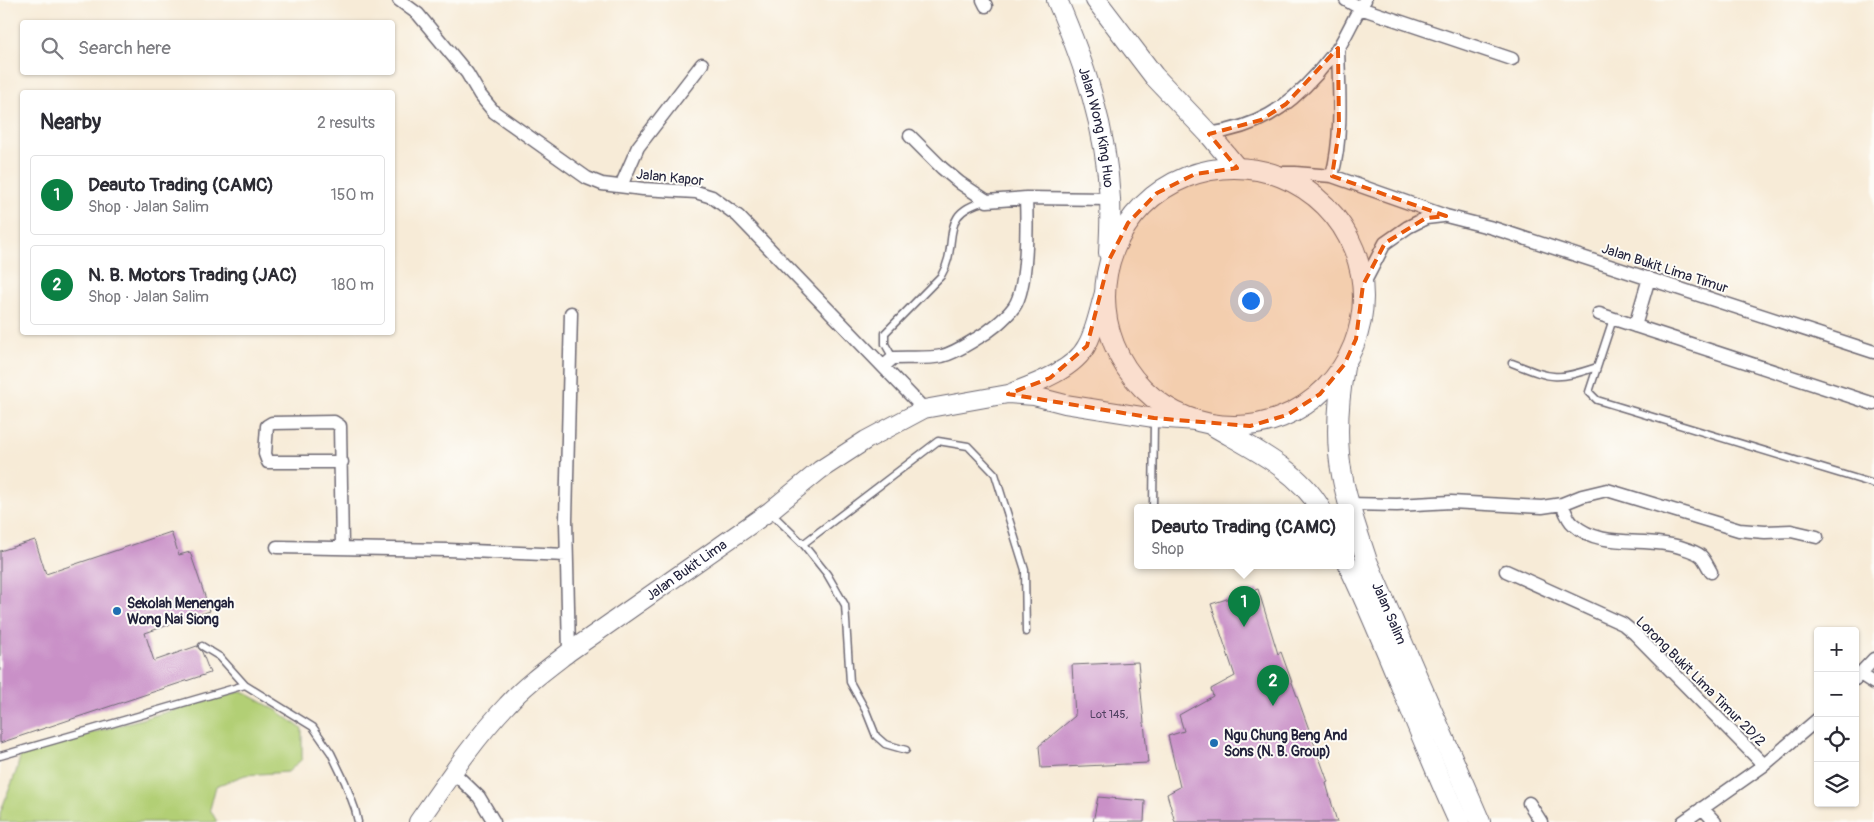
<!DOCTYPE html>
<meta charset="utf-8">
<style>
body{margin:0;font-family:Pangolin,sans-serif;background:#f7f7f7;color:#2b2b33}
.controls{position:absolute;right:15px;bottom:15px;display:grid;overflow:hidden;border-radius:5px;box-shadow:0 1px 4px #0004}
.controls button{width:45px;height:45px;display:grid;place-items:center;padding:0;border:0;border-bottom:1px solid #e1e1e2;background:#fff;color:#2b2b33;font:25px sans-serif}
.you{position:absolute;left:1250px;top:300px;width:18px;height:18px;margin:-12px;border:4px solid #fff;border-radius:50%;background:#1a73e8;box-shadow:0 0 0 8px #1a73e833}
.badge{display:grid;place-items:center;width:32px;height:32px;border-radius:50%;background:#0b8043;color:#fff;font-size:16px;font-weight:700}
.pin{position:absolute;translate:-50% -41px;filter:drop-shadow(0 1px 2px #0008)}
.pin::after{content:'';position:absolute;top:26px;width:18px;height:15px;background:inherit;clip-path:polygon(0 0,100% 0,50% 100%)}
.popup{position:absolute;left:1134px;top:504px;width:220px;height:65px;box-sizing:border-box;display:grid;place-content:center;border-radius:5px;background:#fff;filter:drop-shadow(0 1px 4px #0005);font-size:16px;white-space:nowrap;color:#7c7c81}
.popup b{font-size:19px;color:#2b2b33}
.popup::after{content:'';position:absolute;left:50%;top:100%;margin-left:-10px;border:10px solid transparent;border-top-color:#fff}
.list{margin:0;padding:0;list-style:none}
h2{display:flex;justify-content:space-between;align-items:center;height:65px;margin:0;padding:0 20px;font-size:21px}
h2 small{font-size:16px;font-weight:400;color:#7c7c81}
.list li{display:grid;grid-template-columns:32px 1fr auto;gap:15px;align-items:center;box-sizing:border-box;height:80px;margin:0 10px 10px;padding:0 10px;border:1px solid #e1e1e2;border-radius:5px}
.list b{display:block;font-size:19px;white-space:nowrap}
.list p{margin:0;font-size:16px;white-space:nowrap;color:#7c7c81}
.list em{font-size:16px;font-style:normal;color:#7c7c81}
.icon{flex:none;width:28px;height:28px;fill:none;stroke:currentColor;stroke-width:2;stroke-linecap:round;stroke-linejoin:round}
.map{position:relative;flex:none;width:1874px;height:822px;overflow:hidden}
.search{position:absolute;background:#fff;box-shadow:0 1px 4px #0004;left:20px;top:20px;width:375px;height:55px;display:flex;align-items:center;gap:12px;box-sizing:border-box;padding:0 18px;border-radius:5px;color:#7c7c81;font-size:19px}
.panel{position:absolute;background:#fff;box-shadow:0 1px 4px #0004;left:20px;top:90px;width:375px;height:245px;border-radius:5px}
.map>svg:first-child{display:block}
.green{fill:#b2cf75;stroke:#6a7858}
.building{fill:#c990c7}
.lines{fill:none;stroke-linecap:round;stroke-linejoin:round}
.service-casing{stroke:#6d6872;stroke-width:9}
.minor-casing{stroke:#6d6872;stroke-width:15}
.secondary-casing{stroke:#6d6872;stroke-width:20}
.primary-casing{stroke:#6d6872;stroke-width:22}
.service{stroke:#fff;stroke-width:6}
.minor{stroke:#fff;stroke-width:12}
.secondary{stroke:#fff;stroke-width:18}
.primary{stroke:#fff;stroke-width:20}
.marked{fill:#e8590c;fill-opacity:0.2;stroke:#e8590c;stroke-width:4;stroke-dasharray:10 6;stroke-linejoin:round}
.poi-dot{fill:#1f6fb2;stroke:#fdfcf7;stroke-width:2}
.labels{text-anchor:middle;stroke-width:4;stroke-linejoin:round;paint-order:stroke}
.number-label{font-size:11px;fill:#4c3e5e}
.street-label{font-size:14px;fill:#22223b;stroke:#fdfcf7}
.poi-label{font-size:14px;font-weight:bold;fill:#22223b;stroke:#fdfcf7;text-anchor:start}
</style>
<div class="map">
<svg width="1874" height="822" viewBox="0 0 1874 822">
<rect width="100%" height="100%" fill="#fdfcf7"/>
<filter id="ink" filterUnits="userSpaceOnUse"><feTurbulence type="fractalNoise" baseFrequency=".02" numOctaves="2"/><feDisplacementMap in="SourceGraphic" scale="10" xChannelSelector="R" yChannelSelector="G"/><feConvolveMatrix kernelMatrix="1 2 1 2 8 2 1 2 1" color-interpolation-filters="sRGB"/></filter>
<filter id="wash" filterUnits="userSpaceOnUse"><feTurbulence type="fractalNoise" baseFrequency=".0096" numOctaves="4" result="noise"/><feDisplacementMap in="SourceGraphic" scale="20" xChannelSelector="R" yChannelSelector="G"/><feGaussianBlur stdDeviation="1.12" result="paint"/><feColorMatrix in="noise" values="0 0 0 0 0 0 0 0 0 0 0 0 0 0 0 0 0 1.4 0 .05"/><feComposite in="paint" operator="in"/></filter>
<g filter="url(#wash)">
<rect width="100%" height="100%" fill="#f7ebd7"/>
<!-- green -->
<path class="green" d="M242 691 278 711 302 729V759L288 772 245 775 216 786 210 809 217 822H0V813L16 772 22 750 59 742Z"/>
<g id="blocks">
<!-- building -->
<path class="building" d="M171 532 179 555 190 552 210 611 145 633 154 661 197 646 202 652 210 673 0 743V551L35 540 46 574Z
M1258 589 1278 654 1281 652 1328 782 1326 783 1337 822H1175L1167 794 1180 787 1168 736 1184 731 1179 715 1213 696 1211 689 1235 676 1211 604Z
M1138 662 1148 763 1041 768 1039 746 1075 716 1072 665Z
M1098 797 1145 801 1144 822H1093Z"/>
</g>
</g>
<g filter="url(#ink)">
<use href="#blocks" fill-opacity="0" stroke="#6d6872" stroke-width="1"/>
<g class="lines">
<defs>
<path id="service" d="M1613 319 1589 392 1597 400 1874 484
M893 358 885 344V333L941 276C961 243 936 213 986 201
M1512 363C1553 379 1555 381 1597 367
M1153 508 1154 419
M770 512 803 544 827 574 845 605 850 682 866 711 876 736 885 744 906 750
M803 544 938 441 968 446 995 474 1025 570 1026 632
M202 646 220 657 245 685 313 727 331 753 345 782 355 809 358 822
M0 756 245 685"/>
<path id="minor" d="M399 0 418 14 467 73 480 95 494 112 587 178 602 184 643 189 696 192 712 197 738 216 924 409
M983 0 986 6
M1346 0 1360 8 1512 59
M1209 134C1257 127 1285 110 1317 74 1324 65 1332 56 1339 47 1348 32 1355 15 1365 0
M910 136 942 168 960 183 987 201 1026 198 1110 199
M1269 173H1295L1332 176 1446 216 1493 228 1874 352
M1332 176C1343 134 1339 91 1338 48
M621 186 638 147 702 64
M1363 285 1385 243 1408 227 1426 218 1443 216
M1599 314 1874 404
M1635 326 1649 278
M884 366 893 358C908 357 927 359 942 356 954 353 966 345 976 339 989 332 1005 319 1014 307 1028 287 1027 223 1026 198
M342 462H268L265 454 267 426 272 423 334 422 340 426 342 547
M1349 504 1397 505 1451 502 1542 507 1562 504 1582 496 1607 490 1739 530 1765 532 1791 531 1817 537
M1562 504C1565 511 1568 520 1573 524 1601 550 1645 536 1680 547 1686 549 1695 551 1701 556 1705 560 1708 567 1711 572
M277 547 448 550 566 555
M1506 571 1623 624 1635 634 1764 765
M569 652 566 520 571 313
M1860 674 1874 683
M1855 679 1874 659
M453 772 479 797 494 822
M1529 803 1541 822
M1702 808 1715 822
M1683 822 1764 765 1818 719"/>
<g id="secondary">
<path d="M1013 392C1037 383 1075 369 1087 345 1095 331 1099 309 1104 293"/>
<path id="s1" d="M418 822C446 782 473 741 507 705 525 685 547 669 569 652L770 511 820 470 866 440 924 409 1008 394 1034 396 1065 404 1154 418 1196 421"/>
</g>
<g id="primary">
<path id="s2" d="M1057 0C1085 65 1106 128 1110 199 1111 217 1110 235 1109 253"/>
<path d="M1096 0 1154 76 1209 134 1237 168"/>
<circle cx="1234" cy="297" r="129"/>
<path id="s3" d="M1344 367C1338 402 1335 439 1342 475 1347 504 1358 533 1367 561L1480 822"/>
<path d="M1212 425C1249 447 1298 469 1320 508"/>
<path d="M1349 566C1389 650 1420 738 1459 822"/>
</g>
</defs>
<!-- service casing -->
<use href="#service" class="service-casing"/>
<!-- minor casing -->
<use href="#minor" class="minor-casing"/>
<!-- secondary casing -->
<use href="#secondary" class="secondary-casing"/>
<!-- primary casing -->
<use href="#primary" class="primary-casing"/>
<!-- service -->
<use href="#service" class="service"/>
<!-- minor -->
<use href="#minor" class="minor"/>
<!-- secondary -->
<use href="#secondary" class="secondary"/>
<!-- primary -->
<use href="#primary" class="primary"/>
</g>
</g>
<!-- marked area -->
<path class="marked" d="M1338 48 1339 131 1332 176 1446 216 1426 218 1385 243 1363 285 1356 339 1344 365 1320 394 1287 415 1250 426 1154 418 1008 394 1050 378 1087 346 1109 260 1128 223 1157 193 1195 174 1237 168 1209 134 1261 120 1286 104Z"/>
<!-- markers -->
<g class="poi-dot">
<circle cx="117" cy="611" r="5"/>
<circle cx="1214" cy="743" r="5"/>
</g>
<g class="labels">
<!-- number labels -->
<g class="number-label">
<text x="1109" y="718">Lot 145,</text>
</g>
<!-- street labels -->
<g class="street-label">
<text dy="5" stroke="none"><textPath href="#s2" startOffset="134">Jalan Wong King Huo</textPath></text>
<text transform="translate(670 177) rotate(6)" y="5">Jalan Kapor</text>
<text transform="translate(1665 268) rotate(18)" y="5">Jalan Bukit Lima Timur</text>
<text dy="5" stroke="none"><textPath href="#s1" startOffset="372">Jalan Bukit Lima</textPath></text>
<text dy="5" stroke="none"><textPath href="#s3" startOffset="255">Jalan Salim</textPath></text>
<text transform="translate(1701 681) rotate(45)" y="5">Lorong Bukit Lima Timur 2D/2</text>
</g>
<!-- poi labels -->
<g class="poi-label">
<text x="127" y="608">Sekolah Menengah<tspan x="127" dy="16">Wong Nai Siong</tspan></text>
<text x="1224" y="740">Ngu Chung Beng And<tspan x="1224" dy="16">Sons (N. B. Group)</tspan></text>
</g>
</g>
</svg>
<div class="controls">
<button>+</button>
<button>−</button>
<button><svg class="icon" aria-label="locate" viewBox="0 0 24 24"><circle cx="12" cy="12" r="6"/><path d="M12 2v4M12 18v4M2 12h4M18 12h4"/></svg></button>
<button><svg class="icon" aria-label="layers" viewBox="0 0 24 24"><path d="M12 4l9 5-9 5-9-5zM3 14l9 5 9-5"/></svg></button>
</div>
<div class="you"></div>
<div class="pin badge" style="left:1244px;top:627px">1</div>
<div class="popup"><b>Deauto Trading (CAMC)</b>Shop</div>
<div class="pin badge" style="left:1273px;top:706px">2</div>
<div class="search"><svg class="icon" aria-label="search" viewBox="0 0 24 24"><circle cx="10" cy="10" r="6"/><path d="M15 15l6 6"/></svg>Search here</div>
<section class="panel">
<h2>Nearby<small>2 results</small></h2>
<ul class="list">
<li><span class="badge">1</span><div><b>Deauto Trading (CAMC)</b><p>Shop · Jalan Salim</p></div><em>150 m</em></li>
<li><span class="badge">2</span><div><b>N. B. Motors Trading (JAC)</b><p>Shop · Jalan Salim</p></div><em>180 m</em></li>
</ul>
</section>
</div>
